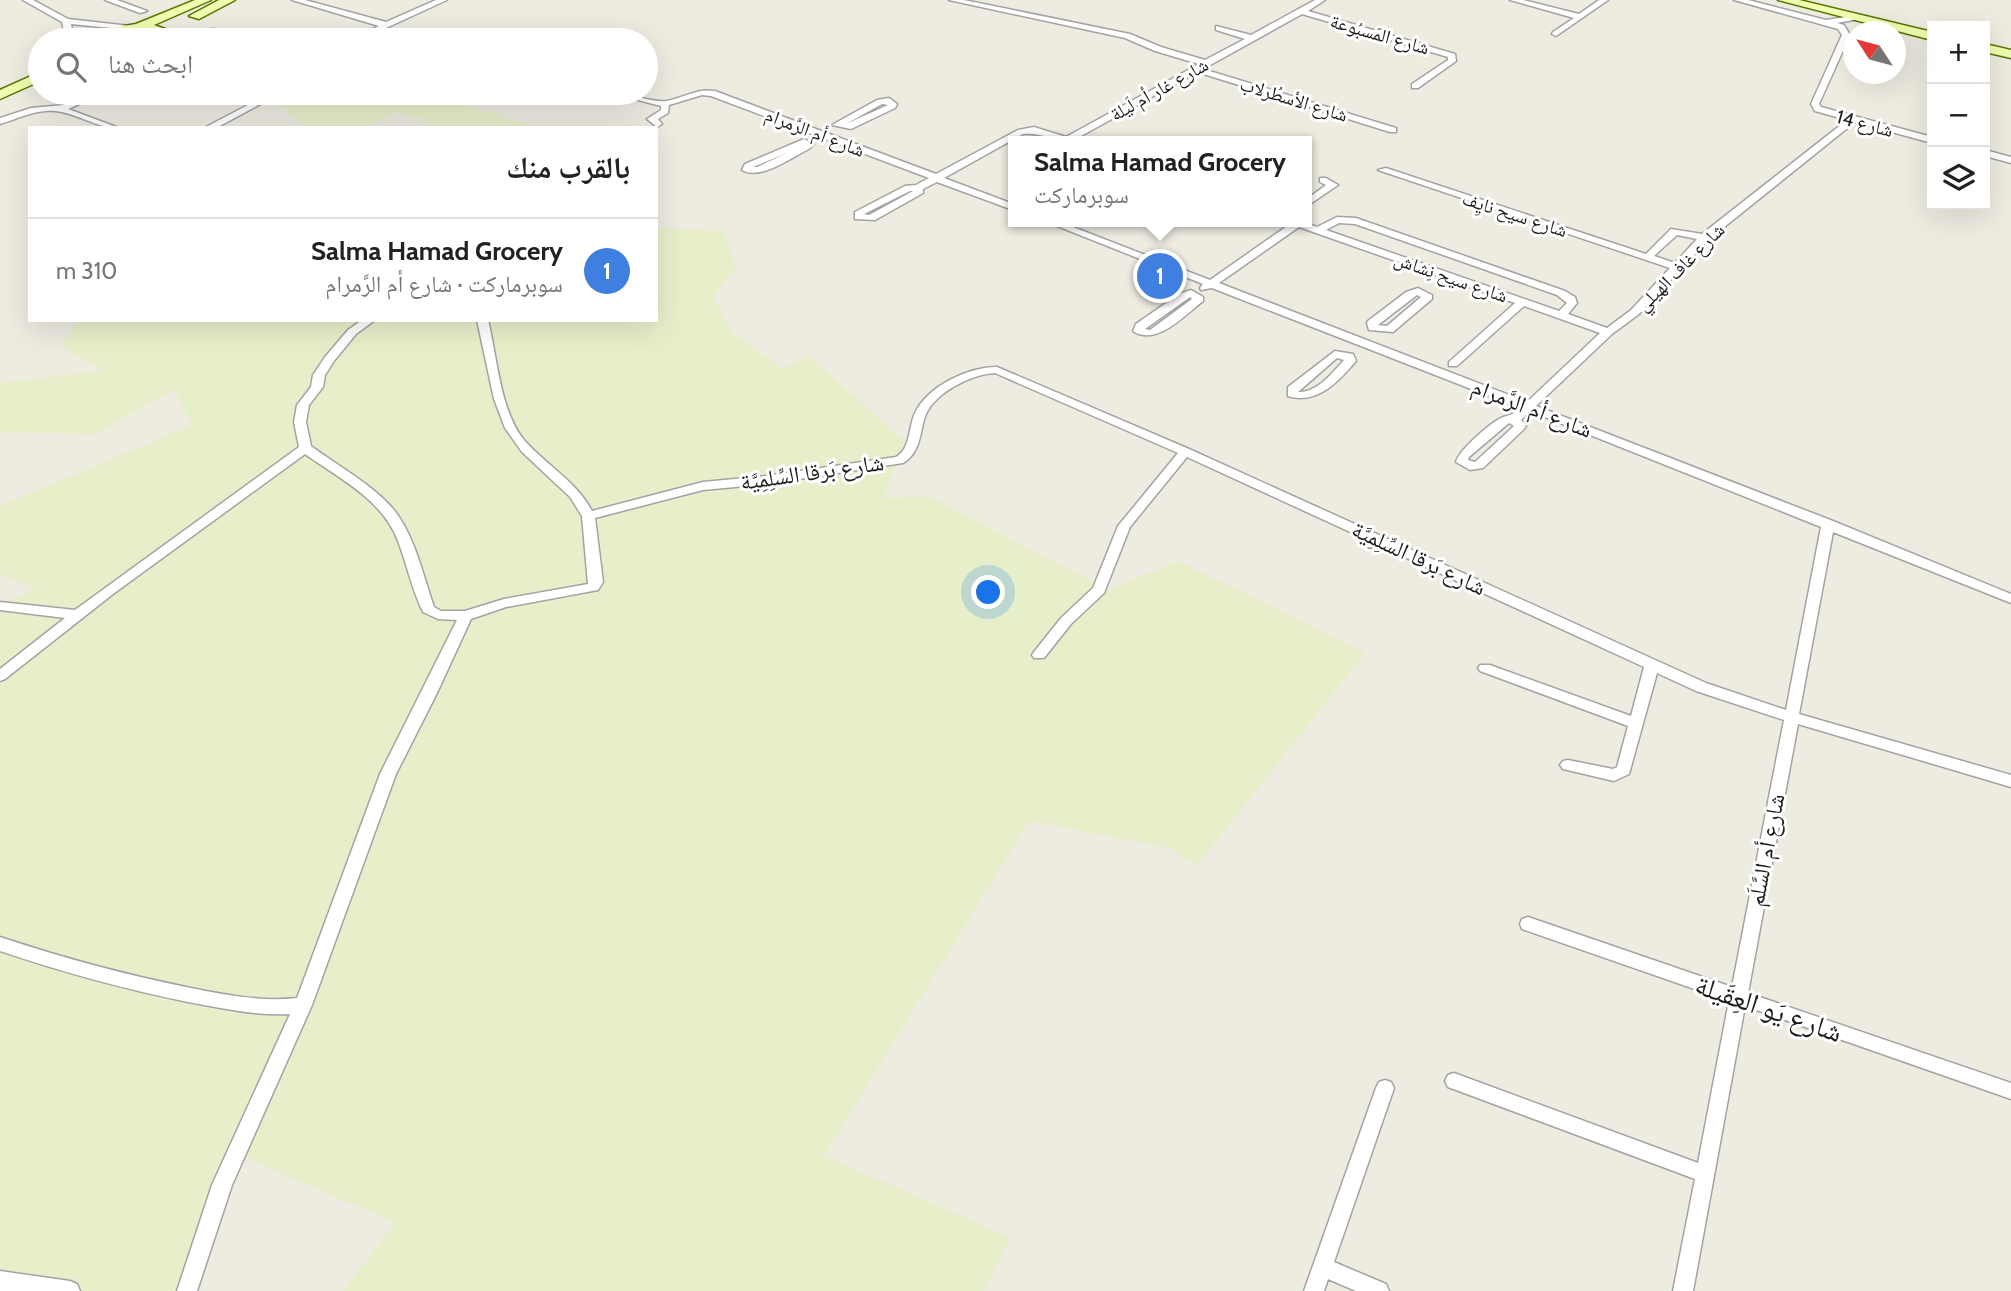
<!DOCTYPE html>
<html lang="ar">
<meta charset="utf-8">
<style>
body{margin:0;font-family:Cabin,"Noto Naskh Arabic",sans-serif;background:#f6f6f6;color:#222;direction:rtl}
.controls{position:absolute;right:21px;top:21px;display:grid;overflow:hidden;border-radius:0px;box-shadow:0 7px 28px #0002}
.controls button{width:63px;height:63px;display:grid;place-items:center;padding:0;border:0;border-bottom:2px solid #e0e0e0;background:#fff;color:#222;font:35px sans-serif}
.compass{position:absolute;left:1843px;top:21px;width:63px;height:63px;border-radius:50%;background:#fff;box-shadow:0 7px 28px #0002;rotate:306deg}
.you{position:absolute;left:989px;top:593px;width:24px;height:24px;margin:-18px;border:5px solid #fff;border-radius:50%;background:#1a73e8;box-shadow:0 0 0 10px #1a73e833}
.badge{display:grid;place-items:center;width:46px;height:46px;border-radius:50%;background:#d93025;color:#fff;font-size:23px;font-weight:700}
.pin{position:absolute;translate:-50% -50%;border:4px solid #fff;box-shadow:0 2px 7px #0006}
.popup{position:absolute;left:1008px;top:136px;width:304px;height:91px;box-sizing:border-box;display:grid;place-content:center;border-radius:0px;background:#fff;filter:drop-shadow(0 2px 5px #0005);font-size:23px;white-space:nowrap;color:#767676}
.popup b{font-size:26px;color:#222}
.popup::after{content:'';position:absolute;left:50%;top:100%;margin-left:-14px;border:14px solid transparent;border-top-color:#fff}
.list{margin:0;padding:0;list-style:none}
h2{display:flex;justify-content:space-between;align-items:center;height:91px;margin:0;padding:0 28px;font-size:30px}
h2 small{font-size:23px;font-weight:400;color:#767676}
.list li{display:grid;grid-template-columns:46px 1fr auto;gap:21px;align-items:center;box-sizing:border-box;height:105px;padding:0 28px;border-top:2px solid #e0e0e0}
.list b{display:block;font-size:26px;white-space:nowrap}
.list p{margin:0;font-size:23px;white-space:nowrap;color:#767676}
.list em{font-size:23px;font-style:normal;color:#767676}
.icon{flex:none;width:38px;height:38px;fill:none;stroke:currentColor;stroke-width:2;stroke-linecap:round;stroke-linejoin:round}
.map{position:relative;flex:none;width:2011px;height:1291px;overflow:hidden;direction:ltr}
.search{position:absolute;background:#fff;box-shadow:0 7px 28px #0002;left:28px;top:28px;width:630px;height:77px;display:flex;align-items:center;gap:18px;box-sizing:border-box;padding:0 24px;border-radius:38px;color:#767676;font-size:26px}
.panel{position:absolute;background:#fff;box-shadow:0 7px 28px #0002;left:28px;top:126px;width:630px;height:196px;border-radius:0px;direction:rtl}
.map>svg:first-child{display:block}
.farmland{fill:#e7efca}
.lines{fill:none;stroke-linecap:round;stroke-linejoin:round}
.street-casing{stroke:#a3a3a3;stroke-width:3}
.secondary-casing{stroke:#597600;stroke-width:3}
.street{fill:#fff;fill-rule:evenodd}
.secondary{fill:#effeaf;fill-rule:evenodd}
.labels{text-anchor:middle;stroke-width:6;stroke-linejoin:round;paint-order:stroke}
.far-street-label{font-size:19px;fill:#1c1c1c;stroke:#fff}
.street-label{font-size:23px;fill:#1c1c1c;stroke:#fff}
.near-street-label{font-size:28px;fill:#1c1c1c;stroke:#fff}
</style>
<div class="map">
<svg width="2011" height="1291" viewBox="0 0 2011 1291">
<rect width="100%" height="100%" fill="#eeece1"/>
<!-- farmland -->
<path class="farmland" d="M295 93H449L442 98 539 128H421L428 121 396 112 364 128H307L276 104Z
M656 228 724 231 736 269 713 296 733 334 782 368 809 356 904 441 884 498 931 497 1108 590 1178 561 1365 653 1196 867 1171 848 1029 821 824 1156 1010 1237 984 1291H343L395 1223 228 1150 181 1291H0V604L36 589 0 574V506L192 425 174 389 95 434 0 432V385L3 383 102 370 61 347 78 320H656Z"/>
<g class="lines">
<defs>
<path id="street" d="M23 0H33L68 19 130 26 134 28 130 30 71 24 74 40H66L62 22Z
M105 0H117L147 11 140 13Z
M292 0H305L386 22 436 0H447L386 28 426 40C410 40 397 33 381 32 372 31 361 40 349 40L379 26Z
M949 0H964L1130 34 1161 47 1205 60 1245 39 1216 30V26L1251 35 1315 0H1325L1308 11 1455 54 1456 61 1418 88H1412V84L1448 60V57L1302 14 1203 69 1396 128V132H1390L1197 72 1072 141C1055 141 1040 132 1023 134L944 178 1013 204V210L937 182 923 189V193L875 220 855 219V212L905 186 916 185 929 178 711 96 702 95 669 105 668 113 658 119 662 124 657 127 647 119 661 110V106L611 93C629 92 652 103 666 101 684 98 696 88 715 91L936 174 1018 130 1034 127 1066 137 1199 64 1155 51 1125 38ZM910 191H913L869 215 864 214Z
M1510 0H1523L1579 14 1599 0H1608L1556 36 1552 34 1553 32 1574 18Z
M1734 0H1748L1826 20 1859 15V19L1837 23 1844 25 1850 35 1819 104 1821 107 1932 137V143L1855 122 1708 240 1639 314 1612 334 1536 406 1833 521 2011 594V603L1833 532 1799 714 2011 775V787L1798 724 1748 993 2011 1083V1099L1745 1006 1693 1291H1673L1695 1179 1448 1087 1445 1081 1448 1075 1454 1073 1698 1163 1729 1001 1522 929 1520 924 1522 919 1528 917 1732 987 1784 720 1696 691 1657 673 1629 774 1614 781 1563 769 1560 765 1563 761 1568 760 1613 769 1617 767 1628 726 1480 671 1478 668 1480 665H1490L1631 716 1644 667 1187 457 1130 527 1104 593 1071 624 1044 658H1034L1032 655 1034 652 1061 618 1093 588 1118 526 1178 453 995 373C972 374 936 392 926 414 919 432 922 451 903 463L766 484 703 490 595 518 603 582 598 590 506 607 471 619 437 693 396 774 312 1005 232 1185 197 1291H177L212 1185 290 1014C255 1016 222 1008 188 1002 124 989 62 972 0 951V937C63 958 126 975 191 988 226 995 261 1002 297 998L380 774 457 620 438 619 423 612C412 590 407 564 398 541 383 500 339 478 305 454L113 594 5 679 0 681V669L65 618 0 610V602L75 610 299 447 294 422 297 405 311 387 313 375 325 357 348 330 362 320H375L356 334 334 361 325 375 323 387 309 405 306 422 311 446C338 466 372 484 394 510 415 537 423 575 434 607L441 611H465L504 599 588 584 582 516 570 497 522 452 505 428 494 399 477 320H488C497 356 500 411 524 440 546 465 576 481 592 511L703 482 766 476 896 457C911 448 908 428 915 413 928 386 968 367 997 367L1189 449 1706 683 1786 710 1821 527 1530 411 1521 420 1526 426 1524 429 1483 468 1470 470 1456 462C1458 451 1490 423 1501 418 1510 414 1512 416 1520 408L1212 288 1201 290 1200 288 1203 284 1047 222H1060L1210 280 1290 224 1289 222H1303L1317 227 1337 217 1356 218 1565 291 1575 297 1577 303 1568 314 1607 328 1631 310 1670 268 1378 170 1386 168 1646 254 1671 229 1702 234 1847 120 1815 111 1811 104 1842 35 1838 29ZM1339 223 1355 224 1557 295 1567 303 1559 311 1326 230ZM1299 227 1515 303 1449 362V366H1457L1524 306 1600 333 1527 402 1219 283ZM1677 235 1697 239 1675 263 1654 256ZM1509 423 1514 426 1475 462 1468 460 1469 457Z
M214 29 249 38 250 40H238L211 33V29Z
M94 93H105L68 109 119 128C96 128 77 113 55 111 36 109 17 119 0 124V118L31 108 64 105Z
M271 93H281L216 128H204Z
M889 98 897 104 895 108 851 129 832 125 877 100ZM882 104 888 105 846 124Z
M804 139 814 144 809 149C792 157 760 181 742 170L745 164ZM787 153 757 167H753Z
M1985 150 2011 157V163L1985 156Z
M1320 178H1326L1338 185 1307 206V199L1326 185 1320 182Z
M1418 288 1432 295V299L1393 332 1369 330 1367 323 1368 321 1406 292ZM1417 295 1421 297 1387 326 1378 325Z
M1191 290 1203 297V301C1185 315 1156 347 1133 331L1136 324 1179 294ZM1190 297 1192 299 1150 330 1145 329Z
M1335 351 1353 354 1356 361C1338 382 1317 405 1288 396V387ZM1337 358 1344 360C1332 373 1317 393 1298 392Z
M1385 1080 1391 1082 1394 1088 1334 1262 1386 1284 1389 1291H1356L1328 1279 1324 1291H1304L1376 1088 1379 1082Z
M0 1271 70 1281 77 1284 80 1291H0Z"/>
<path id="secondary" d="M195 0H211L154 25 168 30 176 40H163C144 19 98 41 73 40L95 31 136 24Z
M219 0H235L199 19 189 16Z
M1778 0H1799L1932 32V40Z
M1985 44 2011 50V58L1985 52Z
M40 72V81L0 99V90Z"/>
</defs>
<!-- street casing -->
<use href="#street" class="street-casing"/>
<!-- secondary casing -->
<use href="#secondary" class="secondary-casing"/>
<!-- street -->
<use href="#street" class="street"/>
<!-- secondary -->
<use href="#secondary" class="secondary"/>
</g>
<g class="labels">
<!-- far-street labels -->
<g class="far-street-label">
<text transform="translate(1380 34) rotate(16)" y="7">شارع المَسبُوعة</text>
<text transform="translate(1159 89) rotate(-29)" y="7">شارع غار أم لَيلة</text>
<text transform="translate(1294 99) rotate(17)" y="7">شارع الأسطُرلاب</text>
<text transform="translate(1865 123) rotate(15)" y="7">شارع 14</text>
<text transform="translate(815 132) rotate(21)" y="7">شارع أم الرَّمرام</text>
<text transform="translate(1515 214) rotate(18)" y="7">شارع سيح نايِف</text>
<text transform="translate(1680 267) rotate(-45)" y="7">شارع غاف الهيلي</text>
<text transform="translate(1451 277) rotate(19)" y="7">شارع سيح نِشاش</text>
</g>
<!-- street labels -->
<g class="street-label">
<text transform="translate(1532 408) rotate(21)" y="8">شارع أم الرَّمرام</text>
<text transform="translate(812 472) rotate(-8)" y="8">شارع بَرقا السِّلِمِيَّة</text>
<text transform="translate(1419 558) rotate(25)" y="8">شارع بَرقا السِّلِمِيَّة</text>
<text transform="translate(1766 850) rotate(-79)" y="8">شارع أم السَّلَم</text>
</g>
<!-- near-street labels -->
<g class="near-street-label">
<text transform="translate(1769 1008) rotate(19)" y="10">شارع يَو العِقَيلة</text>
</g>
</g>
</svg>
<div class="controls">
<button>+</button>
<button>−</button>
<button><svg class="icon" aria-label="layers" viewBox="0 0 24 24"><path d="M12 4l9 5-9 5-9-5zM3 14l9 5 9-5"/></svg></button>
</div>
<svg class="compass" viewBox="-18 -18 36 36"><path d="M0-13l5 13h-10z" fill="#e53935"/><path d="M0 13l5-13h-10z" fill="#767676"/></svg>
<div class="you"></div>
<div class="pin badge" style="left:1160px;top:276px;background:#3f7fe0">1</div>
<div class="popup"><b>Salma Hamad Grocery</b>سوبرماركت</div>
<div class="search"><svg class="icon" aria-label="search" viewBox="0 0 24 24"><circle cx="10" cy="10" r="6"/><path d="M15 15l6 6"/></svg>ابحث هنا</div>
<section class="panel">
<h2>بالقرب منك<small></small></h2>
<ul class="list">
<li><span class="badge" style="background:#3f7fe0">1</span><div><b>Salma Hamad Grocery</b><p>سوبرماركت · شارع أم الرَّمرام</p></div><em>310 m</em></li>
</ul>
</section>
</div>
